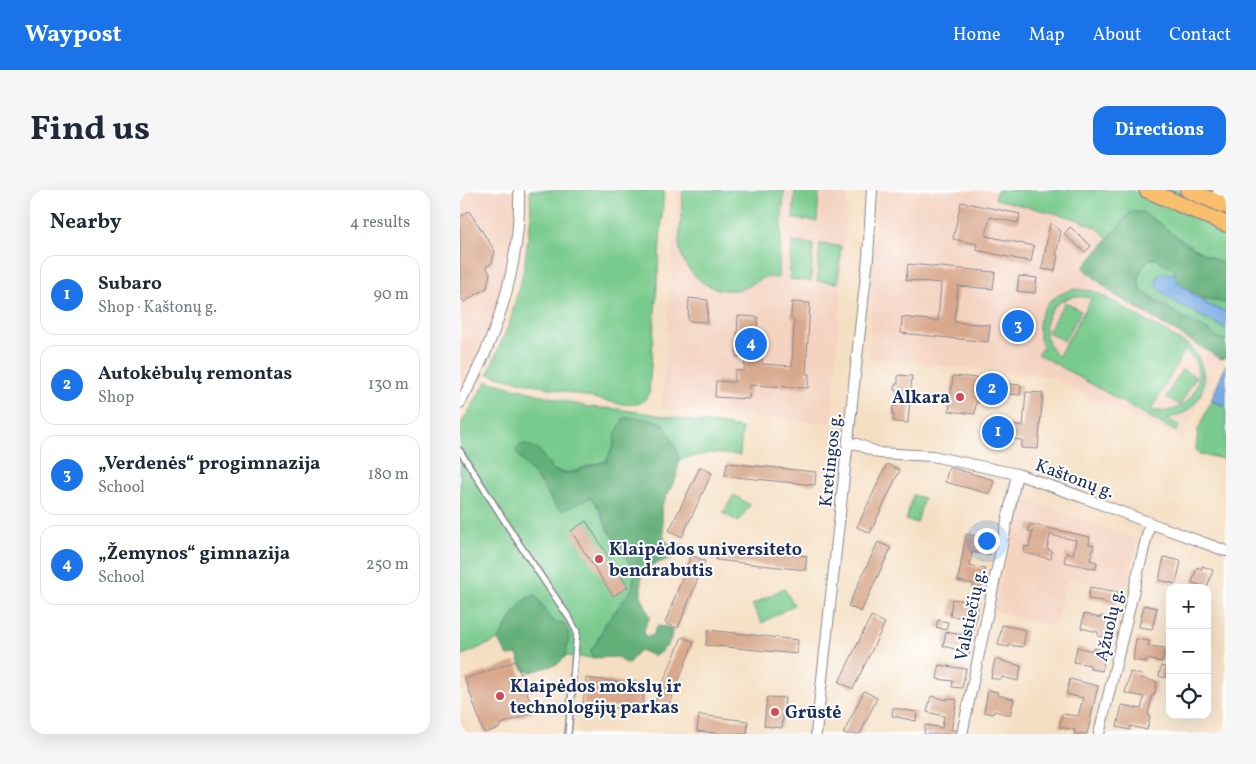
<!DOCTYPE html>
<meta charset="utf-8">
<style>
body{margin:0;font-family:Vollkorn,serif;background:#f6f6f7;color:#1f2937}
.controls{position:absolute;right:15px;bottom:15px;display:grid;overflow:hidden;border-radius:10px;box-shadow:0 5px 20px #0002}
.controls button{width:45px;height:45px;display:grid;place-items:center;padding:0;border:0;border-bottom:1px solid #e0e1e3;background:#fff;color:#1f2937;font:25px sans-serif}
.you{position:absolute;left:526px;top:350px;width:18px;height:18px;margin:-12px;border:4px solid #fff;border-radius:50%;background:#1a73e8;box-shadow:0 0 0 8px #1a73e833}
.badge{display:grid;place-items:center;width:32px;height:32px;border-radius:50%;background:#1a73e8;color:#fff;font-size:16px;font-weight:700}
.pin{position:absolute;translate:-50% -50%;border:2px solid #fff;box-shadow:0 1px 5px #0006}
.list{margin:0;padding:0;list-style:none}
h2{display:flex;justify-content:space-between;align-items:center;height:65px;margin:0;padding:0 20px;font-size:21px}
h2 small{font-size:16px;font-weight:400;color:#747a83}
.list li{display:grid;grid-template-columns:32px 1fr auto;gap:15px;align-items:center;box-sizing:border-box;height:80px;margin:0 10px 10px;padding:0 10px;border:1px solid #e0e1e3;border-radius:15px}
.list b{display:block;font-size:19px;white-space:nowrap}
.list p{margin:0;font-size:16px;white-space:nowrap;color:#747a83}
.list em{font-size:16px;font-style:normal;color:#747a83}
.icon{flex:none;width:28px;height:28px;fill:none;stroke:currentColor;stroke-width:2;stroke-linecap:round;stroke-linejoin:round}
.map{position:relative;flex:none;width:766px;height:544px;overflow:hidden;border-radius:15px}
header{display:flex;align-items:center;gap:30px;box-sizing:border-box;height:70px;padding:0 25px;background:#1a73e8;color:#fff}
header strong{font-size:24px}
nav{display:flex;gap:28px;margin-inline-start:auto;font-size:18px}
.intro{display:flex;align-items:center;justify-content:space-between;box-sizing:border-box;height:120px;padding:0 30px}
h1{margin:0;font-size:35px}
.button{padding:12px 22px;border-radius:15px;background:#1a73e8;color:#fff;font-size:18px;font-weight:700}
main{display:flex;gap:30px;padding:0 30px}
aside{flex:1;background:#fff;border-radius:15px;box-shadow:0 5px 20px #0002}
.map>svg:first-child{display:block}
.built{fill:#f4d3c1}
.green{fill:#79cb8d;stroke:#4a7d76;fill-rule:evenodd}
.forest{fill:#62af78;stroke:#3e6f6b}
.water{fill:#78aae4;stroke:#4a6ca1}
.building{fill:#d8a88c}
.lines{fill:none;stroke-linecap:round;stroke-linejoin:round}
.service-casing{stroke:#888790;stroke-width:8}
.minor-casing{stroke:#888790;stroke-width:12}
.primary-casing{stroke:#888790;stroke-width:18}
.service{stroke:#fff;stroke-width:5}
.minor{stroke:#fff;stroke-width:10}
.primary{stroke:#f9bf6d;stroke-width:15}
.poi-dot{fill:#d1495b;stroke:#fff;stroke-width:2}
.labels{text-anchor:middle;stroke-width:4;stroke-linejoin:round;paint-order:stroke}
.poi-label{font-size:18px;font-weight:bold;fill:#1b2f5e;stroke:#fff;text-anchor:start}
.street-label{font-size:18px;fill:#1b2f5e;stroke:#fff}
</style>
<header>
<strong>Waypost</strong>
<nav><a>Home</a><a>Map</a><a>About</a><a>Contact</a></nav>
</header>
<div class="intro"><h1>Find us</h1><a class="button">Directions</a></div>
<main>
<aside>
<h2>Nearby<small>4 results</small></h2>
<ul class="list">
<li><span class="badge">1</span><div><b>Subaro</b><p>Shop · Kaštonų g.</p></div><em>90 m</em></li>
<li><span class="badge">2</span><div><b>Autokėbulų remontas</b><p>Shop</p></div><em>130 m</em></li>
<li><span class="badge">3</span><div><b>„Verdenės“ progimnazija</b><p>School</p></div><em>180 m</em></li>
<li><span class="badge">4</span><div><b>„Žemynos“ gimnazija</b><p>School</p></div><em>250 m</em></li>
</ul>
</aside>
<div class="map">
<svg width="766" height="544" viewBox="0 0 766 544">
<rect width="100%" height="100%" fill="#fff"/>
<filter id="ink" filterUnits="userSpaceOnUse"><feTurbulence type="fractalNoise" baseFrequency=".02" numOctaves="2"/><feDisplacementMap in="SourceGraphic" scale="10" xChannelSelector="R" yChannelSelector="G"/><feConvolveMatrix kernelMatrix="1 2 1 2 8 2 1 2 1" color-interpolation-filters="sRGB"/></filter>
<filter id="wash" filterUnits="userSpaceOnUse"><feTurbulence type="fractalNoise" baseFrequency=".0096" numOctaves="4" result="noise"/><feDisplacementMap in="SourceGraphic" scale="20" xChannelSelector="R" yChannelSelector="G"/><feGaussianBlur stdDeviation="1.12" result="paint"/><feColorMatrix in="noise" values="0 0 0 0 0 0 0 0 0 0 0 0 0 0 0 0 0 1.4 0 .05"/><feComposite in="paint" operator="in"/></filter>
<g filter="url(#wash)">
<rect width="100%" height="100%" fill="#f5dfc3"/>
<!-- built -->
<path class="built" d="M9 0H54L55 20 51 61 44 96 36 125 16 173 1 202 0 9 10 2Z
M217 0H388L374 204 371 233 202 219Z
M417 0H537L535 9 602 25 616 29 637 38 649 49 624 78 655 105 761 169 721 250 587 186 409 168 413 60Z
M560 307 678 350 667 401 607 388 596 436 534 421Z
M0 521 10 544H0Z"/>
<!-- green -->
<path class="green" d="M70 0H204L189 203C183 217 173 214 160 214L28 184 50 132 64 78 71 26Z
M223 0H324L318 88C313 88 306 86 302 88 295 91 290 97 282 99 250 106 224 85 219 55Z
M335 0H359L357 31 333 29Z
M537 0H671L740 30 766 43V75L737 60 712 44 701 34 671 22 649 49 637 38 616 29 602 25 535 9Z
M698 0H716L766 22V29Z
M332 52 353 54 351 91 329 89Z
M360 54 381 56 378 93 357 91Z
M689 69H696L714 79 716 85 711 83 703 103 735 123 766 138V151L755 147 751 142 716 124 711 119 683 102 679 96V86L680 80Z
M614 99 633 101 643 106 728 155C756 181 745 223 707 228L719 236 716 242 578 164 581 159 584 160C571 131 583 107 614 99ZM615 106 632 108 598 167C583 151 579 126 600 112 604 109 610 107 615 106ZM725 160C755 183 730 230 691 220Z
M739 107 766 113V121C754 120 748 114 739 107Z
M605 112 621 121 604 151 588 142Z
M722 179 736 187 720 215 706 207Z
M27 191 128 217 158 219 282 238 280 265 250 263 219 270 216 258 156 243 153 257 146 271C141 272 135 274 130 275 114 281 111 285 93 280L88 271 76 288C84 297 92 316 103 320L130 308 136 313 148 339 162 360 175 382 172 399 146 433 135 455 130 460 133 468 106 466V456L94 432 66 408 56 421 38 450 0 466V236Z
M751 211 766 216V270L751 266 740 265 736 259 738 240Z
M274 305 290 315 278 332 263 323Z
M453 305 464 308 457 333 446 330Z
M324 398 334 415 302 433 292 415Z"/>
<!-- forest -->
<path class="forest" d="M671 22H682L701 34 712 44 737 60 766 75V113L739 107 717 92 714 79 696 69H689C682 77 676 86 680 97 684 108 737 134 749 141 755 144 749 141 755 146 757 148 762 149 765 150L766 168 761 169 655 105 623 78Z
M164 228H179L195 230 205 235 216 258 219 270 216 288 201 317 204 349 213 357 224 354 228 357 225 363 190 376 181 387V405L190 427 184 439 185 446H193L197 436 208 437 212 440C211 454 206 459 194 466L180 460 176 464 168 474 161 471 157 467 133 468 130 460 135 455 146 433 172 399 175 382 162 360 148 339 136 313 130 308 103 320 97 318 83 295 65 275 56 261 60 255 64 254 78 259 93 280 103 283 115 282 129 276 147 271 153 257 156 243Z
M75 405 94 432 105 434 109 446 106 466 98 474 71 482 65 481 62 478 57 464 49 466 47 465 42 456 38 450 56 421 66 408Z"/>
<!-- water -->
<path class="water" d="M703 83 716 85 717 92C732 102 748 119 766 121V138C751 131 705 110 698 97 695 93 696 90 698 86Z
M766 174V216L751 211Z"/>
<g id="blocks">
<!-- building -->
<path class="building" d="M501 12 560 24 558 33 530 27 526 46 574 56 571 72 516 60 517 54 493 49Z
M9 21 35 61 32 73 26 77 30 83 27 98 4 112 0 106V27Z
M590 33 601 41 596 65H598L595 81 582 79Z
M610 37 631 56 625 62 604 44Z
M448 74 535 82 533 99 498 96 494 132 530 135 528 152 441 143 442 127 478 131 481 93 446 90Z
M559 86 577 88 575 103 557 101Z
M229 108 248 110 247 132 228 131Z
M332 112 350 113 346 184H349L348 198 290 195 289 209 255 207 256 191 274 192 275 180 284 181 285 167H276L278 126 298 127 297 146H304L302 174 332 176 334 129 331 128Z
M438 185 452 186 448 233 434 232V225H432L433 216H436L437 200H435V194H438Z
M493 186 519 188V191L561 195 560 205 535 203 534 214 516 212 515 224 489 221Z
M566 202 583 203 578 259 561 258 562 250 524 247 525 233 563 236Z
M267 273 356 282 355 295 265 286Z
M427 274 440 280 410 343 397 337Z
M240 277 252 283 222 347 209 341Z
M489 277 534 290 530 304 485 292Z
M126 331 168 397 153 406 111 341Z
M570 334 630 347 629 354 634 355 630 370 637 372 636 379 604 372 606 363 613 365 616 350 590 345 587 359 592 361 591 369 564 363 565 356 569 357 573 342 568 341Z
M506 344 522 347 523 344 534 346 530 365 512 362 510 376 525 379 521 400 513 398V394L498 391Z
M418 352 431 358 401 422 388 416Z
M258 356 347 366 345 380 256 370Z
M231 365 245 371 218 438 205 433Z
M704 367 721 371 716 394 699 390Z
M742 376 753 380 747 397 732 393 737 377 742 379Z
M630 397 658 402 655 415 643 412V411L628 409Z
M492 409 519 412 509 465 499 463V460L483 456 486 442 502 445 503 442H505L507 428 490 426Z
M684 415 697 418 692 439 679 437Z
M624 424 641 428V426L653 428 649 448 638 446V442L621 438Z
M411 426 425 433 393 499 379 492Z
M478 430 488 432 486 440 476 437Z
M542 435 566 440 563 457 549 455V457L538 455Z
M248 440 338 450 337 464 246 455Z
M222 447 234 452 208 517 195 512Z
M676 449 689 451 688 456 705 458 702 472 686 469V472L673 470Z
M617 457 633 461 634 458 646 461 642 481 630 479V475L614 472Z
M535 469 561 476 558 491 542 487 541 490 531 488Z
M56 471 74 522 39 535 40 538 24 543 5 489Z
M479 475 506 479 502 498 492 497 493 491 477 489Z
M701 476 708 478 705 488 699 486Z
M670 482 682 485 681 488 697 492 694 506 692 505 688 525 690 526 687 540 670 536V540L657 537 662 515 681 519 684 507 665 503Z
M126 488 185 495 182 521 123 514Z
M610 489 638 496 627 544H614L615 540 599 537 602 524 618 526 623 508 606 504Z
M528 500 538 502 537 505 554 509 550 525 534 521 533 524 524 522Z
M404 501 417 508 400 544H383Z
M471 506 487 510V508L497 510 491 540H496L495 544H464L465 535 482 538 484 526 467 522Z
M307 507 325 508 322 538 304 536Z
M433 518 457 522 456 531 432 526Z
M239 525 288 531 287 544H263L237 541Z"/>
</g>
</g>
<g filter="url(#ink)">
<use href="#blocks" fill-opacity="0" stroke="#888790" stroke-width="1"/>
<g class="lines">
<defs>
<path id="service" d="M0 261 60 355 110 429 117 442 108 544"/>
<path id="minor" d="M755 12 759 0
M0 213C37 149 61 74 59 0
M389 254H397L419 263 472 266 557 284 622 307 690 333 766 361
M356 544 403 112 408 68 412 0
M502 544 557 284
M639 544 690 333"/>
<path id="primary" d="M687 0 766 34
M728 0 766 16"/>
</defs>
<!-- service casing -->
<use href="#service" class="service-casing"/>
<!-- minor casing -->
<use href="#minor" class="minor-casing"/>
<!-- primary casing -->
<use href="#primary" class="primary-casing"/>
<!-- service -->
<use href="#service" class="service"/>
<!-- minor -->
<use href="#minor" class="minor"/>
<!-- primary -->
<use href="#primary" class="primary"/>
</g>
</g>
<!-- markers -->
<g class="poi-dot">
<circle cx="500" cy="207" r="5"/>
<circle cx="139" cy="369" r="5"/>
<circle cx="40" cy="506" r="5"/>
<circle cx="315" cy="522" r="5"/>
</g>
<g class="labels">
<!-- poi labels -->
<g class="poi-label">
<text x="490" y="213" text-anchor="end">Alkara</text>
<text x="149" y="365">Klaipėdos universiteto<tspan x="149" dy="21">bendrabutis</tspan></text>
<text x="50" y="502">Klaipėdos mokslų ir<tspan x="50" dy="21">technologijų parkas</tspan></text>
<text x="325" y="528">Grūstė</text>
</g>
<!-- street labels -->
<g class="street-label">
<text transform="translate(370 270) rotate(-84)" y="6">Kretingos g.</text>
<text transform="translate(615 288) rotate(20)" y="6">Kaštonų g.</text>
<text transform="translate(510 425) rotate(-78)" y="6">Valstiečių g.</text>
<text transform="translate(649 435) rotate(-77)" y="6">Ąžuolų g.</text>
</g>
</g>
</svg>
<div class="controls">
<button>+</button>
<button>−</button>
<button><svg class="icon" aria-label="locate" viewBox="0 0 24 24"><circle cx="12" cy="12" r="6"/><path d="M12 2v4M12 18v4M2 12h4M18 12h4"/></svg></button>
</div>
<div class="you"></div>
<div class="pin badge" style="left:538px;top:242px">1</div>
<div class="pin badge" style="left:532px;top:199px">2</div>
<div class="pin badge" style="left:558px;top:136px">3</div>
<div class="pin badge" style="left:291px;top:154px">4</div>
</div>
</main>
